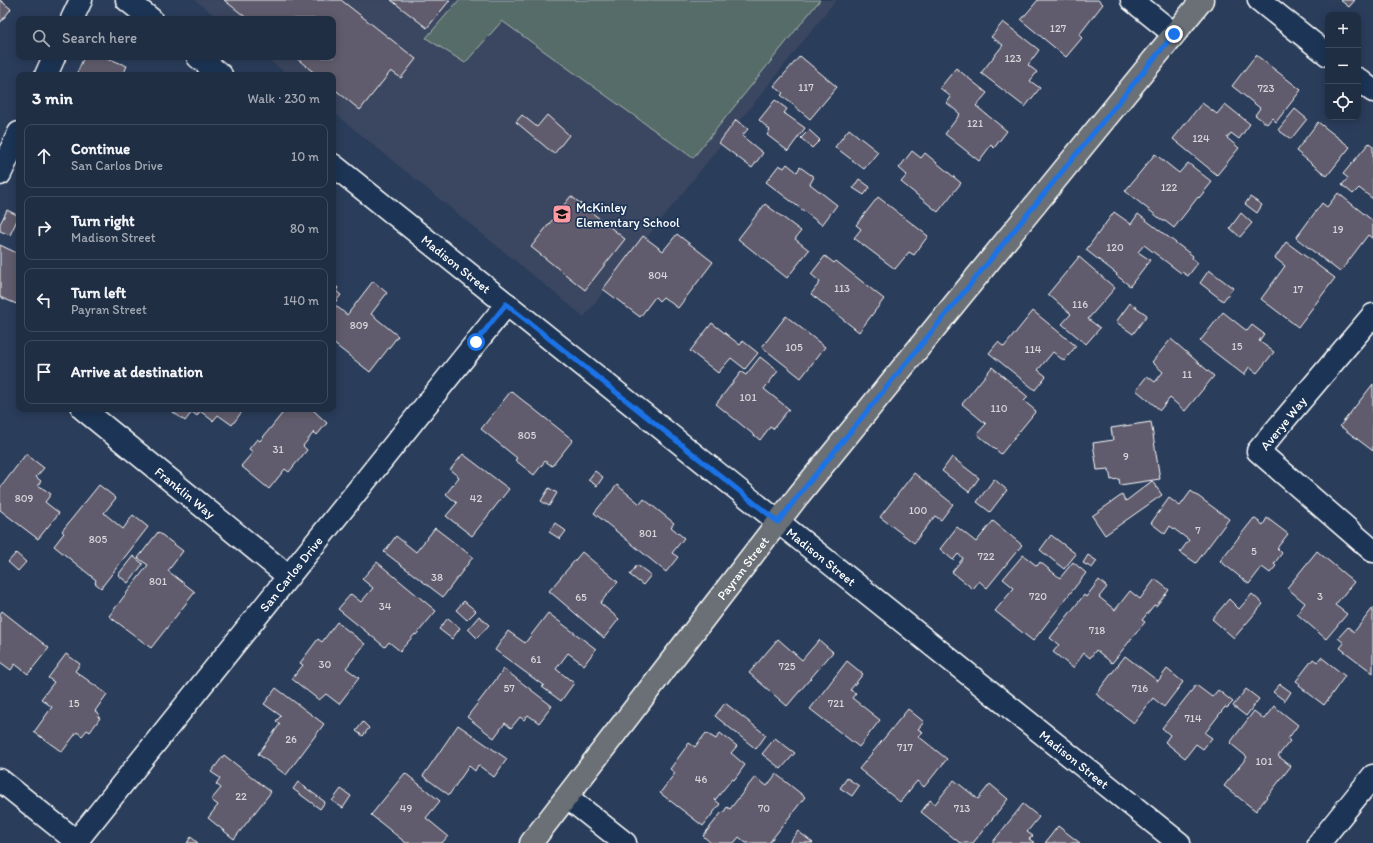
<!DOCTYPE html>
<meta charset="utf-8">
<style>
body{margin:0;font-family:Itim,sans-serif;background:#2d3a4f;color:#f1f3f6}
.controls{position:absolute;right:12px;top:12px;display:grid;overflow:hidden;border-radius:8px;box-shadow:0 2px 10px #0003}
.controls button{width:36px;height:36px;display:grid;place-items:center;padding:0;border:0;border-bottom:1px solid #3d4a5d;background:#202e44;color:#f1f3f6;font:20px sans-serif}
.stop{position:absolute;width:12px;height:12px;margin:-9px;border:3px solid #1a73e8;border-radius:50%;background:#fff}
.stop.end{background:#1a73e8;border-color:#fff;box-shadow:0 1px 4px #0008}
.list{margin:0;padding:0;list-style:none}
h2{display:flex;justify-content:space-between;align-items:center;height:52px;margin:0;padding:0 16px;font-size:17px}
h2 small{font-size:13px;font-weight:400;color:#a2a8b2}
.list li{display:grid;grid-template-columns:26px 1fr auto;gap:12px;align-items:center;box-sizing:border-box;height:64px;margin:0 8px 8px;padding:0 8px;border:1px solid #3d4a5d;border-radius:8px}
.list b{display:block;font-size:15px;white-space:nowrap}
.list p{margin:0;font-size:13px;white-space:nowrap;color:#a2a8b2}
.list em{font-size:13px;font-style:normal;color:#a2a8b2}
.icon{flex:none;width:22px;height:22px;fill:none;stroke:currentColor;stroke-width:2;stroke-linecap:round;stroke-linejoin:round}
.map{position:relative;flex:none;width:1373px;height:843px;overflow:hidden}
.search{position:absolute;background:#202e44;box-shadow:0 2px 10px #0003;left:16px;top:16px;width:320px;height:44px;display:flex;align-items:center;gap:10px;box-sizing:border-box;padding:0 14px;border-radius:8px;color:#a2a8b2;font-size:15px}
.panel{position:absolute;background:#202e44;box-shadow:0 2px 10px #0003;left:16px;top:72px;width:320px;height:340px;border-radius:8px}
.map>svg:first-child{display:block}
.built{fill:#3a4660}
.green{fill:#566c68;stroke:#aab6b4}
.building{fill:#605b6d;stroke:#fff}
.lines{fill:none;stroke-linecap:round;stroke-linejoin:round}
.minor-casing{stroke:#fff;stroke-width:25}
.major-casing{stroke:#fff;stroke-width:25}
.minor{stroke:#1d3557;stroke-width:22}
.major{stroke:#6a7074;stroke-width:22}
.route{stroke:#1a73e8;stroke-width:5}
.labels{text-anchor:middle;stroke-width:3.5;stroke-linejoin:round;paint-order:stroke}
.number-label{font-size:11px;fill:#d7d6da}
.poi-label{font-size:13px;fill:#fff;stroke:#1d3557;text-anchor:start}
.street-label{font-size:13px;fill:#fff;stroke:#1d3557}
</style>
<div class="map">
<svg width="1373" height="843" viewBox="0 0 1373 843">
<rect width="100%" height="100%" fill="#2a3d5b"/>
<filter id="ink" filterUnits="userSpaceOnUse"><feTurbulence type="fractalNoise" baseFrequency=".025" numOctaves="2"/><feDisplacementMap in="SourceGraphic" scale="8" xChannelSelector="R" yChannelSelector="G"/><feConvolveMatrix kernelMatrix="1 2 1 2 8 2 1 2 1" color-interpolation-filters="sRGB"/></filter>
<g filter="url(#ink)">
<!-- built -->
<path class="built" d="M195 0H836L584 317 333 112V75H288L265 57H333V19H219Z"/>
<!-- green -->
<path class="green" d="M459 0H820L693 158 502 21 465 63 426 38Z"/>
<!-- building -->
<path class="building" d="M0 0 11 9 0 23Z
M224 0H341L416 59 401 78 391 71 360 110 333 88V75H317L295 57H333V19H248Z
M391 0H450L427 28Z
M1038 0H1098L1103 4 1079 35 1082 38 1066 57 1021 20Z
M1340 0H1355L1349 7Z
M1003 22 1039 50 1028 65 1037 72 1030 81 1040 88 1025 107 981 73 1003 45 991 37Z
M1256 55 1301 90 1276 122 1272 118 1267 124 1255 115 1260 108 1232 86Z
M800 56 837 87 810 119 781 95 783 93 774 86Z
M84 57H105L127 66 123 75H76Z
M956 68 987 93 976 106 1007 131 994 148 991 145 979 161 945 134 960 114 947 103 951 97 940 88Z
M775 100 787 109 784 113 805 128 788 151 767 135 770 130 759 120Z
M1202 103 1217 114 1225 104 1250 124 1239 139 1231 133 1227 138 1239 148 1217 175 1173 139Z
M1295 109 1307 119 1291 139 1278 130Z
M522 115 537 127 547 115 569 135 554 154 516 122Z
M736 120 748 129 742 136 763 153 752 168 719 143Z
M1318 122 1350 147 1327 176 1296 151Z
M849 129 878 152 864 169 835 147Z
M809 130 820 140 812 148 801 138Z
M1369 143 1373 146V199L1359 188 1353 194 1342 185 1348 178 1343 174Z
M912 151 921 158 925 153 961 183 938 212 901 182 907 175 899 168Z
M1155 154 1179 173 1188 163 1212 182 1199 198 1198 197 1174 228 1165 221H1163L1125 191Z
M787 164 797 172 800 167 814 177 810 184 837 205 822 225 766 182 779 165 784 168Z
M859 179 870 187 864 195 853 188Z
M1338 193 1373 221V239L1368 235 1340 272 1296 238 1322 203 1327 207Z
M571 196 625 239 585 290 531 247Z
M878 197 928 236 914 255 909 252 895 269 854 238 861 229 856 225Z
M1250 197 1262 205 1257 213 1245 204Z
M765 204 801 231 795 239 809 250 787 278 738 239Z
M7 210 19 216 10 235 0 231V224Z
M1114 212 1131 224 1138 214 1193 256 1192 258 1198 263 1188 276 1182 272 1181 273 1144 245 1138 252 1150 260 1130 286 1116 275 1117 274 1086 250Z
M1241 213 1252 223 1240 237 1230 228Z
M677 234 713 262 678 308 663 297 659 301 655 297 640 317 603 289 643 236 663 251Z
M1286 242 1335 278 1298 327 1261 299 1285 266 1275 258Z
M0 245 19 254V305L0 297Z
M825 256 834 263 836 261 884 299 859 332 811 294 820 282 811 274Z
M1078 256 1115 288 1088 319 1100 328 1086 344 1062 324 1071 314 1048 294 1078 258Z
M1209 270 1233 288 1223 301 1200 283Z
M373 281 387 293 371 314 398 336 370 372 333 343V305L334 304 347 315Z
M333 283 338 288 336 291 341 295 333 305Z
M1130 303 1147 315 1133 334 1116 322Z
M1033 311 1076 346 1064 361 1053 352 1038 370 1046 376 1035 390 989 353 998 342 1004 347Z
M1223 312 1247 331 1252 325 1264 334 1259 341 1274 352 1257 373 1249 367 1244 375 1200 341Z
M786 316 825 347 801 378 762 347Z
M712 323 740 345 743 341 758 353 745 369 731 358 718 373 690 351Z
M1171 339 1214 376 1185 411 1170 398 1160 410 1136 390 1147 376 1155 382 1163 372 1152 362Z
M760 357 778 371 764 389 789 409 773 429 770 427 760 440 716 404 741 372 746 375Z
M992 367 1028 397 1024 401 1036 411 1001 454 977 434 986 424 962 404Z
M1373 384V451L1340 426Z
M511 391 573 440 552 466 545 461 534 475 515 460 517 458 481 429Z
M169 409H244L232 425 218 415 213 421 200 411 197 416 192 412 185 421Z
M288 409H312L327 423 317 435 314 432 303 446 307 450 289 472 285 469 269 489 241 466 253 452 249 449 257 439 260 441 285 410 286 411Z
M1151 422 1160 479 1120 485 1119 479 1111 480 1109 469 1097 470 1093 443 1113 440 1111 428Z
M26 454 44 468 36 477 41 481 38 485 51 494 45 502 59 513 38 539 0 510V488Z
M463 454 509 489 472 536 446 516 457 503 446 494 459 477 450 470Z
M952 457 979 478 969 492 942 471Z
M595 471 603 477 597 486 588 480Z
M914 473 953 504 941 520 935 516 914 543 880 517Z
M994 479 1007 490 990 512 977 502Z
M1152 481 1162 495 1105 535 1092 516 1122 495 1126 501Z
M99 485 116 498 104 513 123 529 133 515 148 527 101 588 95 583 96 580 54 546 64 533 62 531Z
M617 485 640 504 644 499 674 523 671 527 684 538 672 553 678 557 666 572 594 513Z
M549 488 557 493 549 506 541 501Z
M1191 491 1229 519 1196 563 1180 552 1189 540 1170 526 1165 534 1151 523 1169 498 1180 506Z
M1254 518 1263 525 1267 518 1288 534 1277 548 1282 553 1274 564 1276 566 1270 573 1262 567 1249 584 1220 561Z
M993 521 1022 545 987 588 979 581 973 589 952 572 963 558 958 554 953 560 940 549 957 527 976 542Z
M555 523 566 531 560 539 549 532Z
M435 528 473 557 443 597 384 552 396 536 416 552Z
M158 532 183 551 168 571 195 592 151 648 109 616 148 565 138 558Z
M1051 535 1076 554 1064 569 1040 550Z
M1317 551 1354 582 1335 605 1347 614 1326 639 1297 614 1305 603 1287 588Z
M582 552 618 582 600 603 619 619 604 638 549 591Z
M16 553 26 562 18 571 8 562Z
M1023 555 1037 566 1040 562 1060 578 1073 562 1086 573 1033 641 995 611 1014 588 1003 579Z
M1088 555 1097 561 1092 568 1083 563Z
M133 556 143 564 128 583 118 575Z
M377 562 436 611 416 635 415 634 400 651 389 642 385 647 338 609 351 594 361 602 373 588 362 579Z
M637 565 651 575 643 585 630 575Z
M1155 579 1169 590 1156 606 1154 605 1142 620 1145 622 1112 663 1096 650 1090 658 1084 653 1073 668 1053 652 1059 645 1050 638 1084 595 1086 597 1099 580 1107 587 1099 597 1115 610 1130 591 1140 599Z
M1252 594 1263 604 1234 638 1212 619 1229 599 1239 609Z
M464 601 476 611 467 620 456 610Z
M1373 608V673L1340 648 1344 643 1338 638 1348 627 1354 632Z
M2 611 49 648 28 674 15 664 11 670 0 662V614Z
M548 613 596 649 584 665 568 653 556 669 574 683 561 701 542 687 544 686 495 650 508 631 525 643Z
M479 616 489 625 477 638 468 629Z
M448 618 460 628 452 639 439 629Z
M337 622 365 644 346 668 359 678 339 704 326 694 319 700 292 679 303 665 300 663 318 639 322 642Z
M778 639 802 660 819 640 833 652 787 706 749 673Z
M66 654 80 664 75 671 107 694 95 711 99 714 98 717 100 718 90 732 87 730 82 736 77 732 62 752 34 732 52 707 41 699 54 682 48 678Z
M1125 656 1158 681 1167 669 1183 682 1164 707 1153 698 1134 723 1096 694Z
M1321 657 1345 676 1324 705 1299 686 1300 684 1296 681 1313 659 1317 662Z
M847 661 863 674 850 690 856 693 852 698 880 720 859 747 810 709Z
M504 669 552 706 539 723 528 715 524 720 520 717 511 728 505 723 494 738 467 717Z
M1280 684 1291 692 1285 701 1273 692Z
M1196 685 1212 697 1218 690 1233 702 1227 708 1225 707 1205 733 1212 738 1203 749 1196 744 1185 758 1165 742 1170 735 1162 728Z
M276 688 324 724 286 775 258 754 280 724 276 721 281 716 264 704Z
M1246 689 1259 699 1246 716 1233 706Z
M725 703 766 735 756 749 715 716Z
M1274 706 1298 725 1288 739 1290 741 1278 756 1291 766 1256 811 1224 786 1247 757 1230 743 1254 711 1264 719Z
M908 709 924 722 918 729 923 732 918 736 947 759 924 787 917 781 900 802 859 769Z
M363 722 369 728 363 736 356 731Z
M458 725 507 759 494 777 478 765 475 771 469 766 449 795 423 776Z
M706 733 716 739 720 733 737 746 731 753 745 765 734 780 732 779 715 800 720 804 703 826 660 793 675 773 670 769 689 743 695 747Z
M775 738 795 753 781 769 762 754Z
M224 755 271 792 234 839 208 818 218 805 211 800 221 788 216 784 220 778 211 772Z
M405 773 440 801 426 818 448 836 442 843H406L371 815Z
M776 774 805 797 769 843H746L739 837 734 843H711L703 836 722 812 723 813 727 807 730 809 755 777 767 786Z
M847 778 859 786 852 796 840 788Z
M954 780 978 799 990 784 1008 799 973 843H960L921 812 930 800 935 804Z
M298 782 325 802 320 809 293 789Z
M341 789 351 796 343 808 332 801Z
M1023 804 1039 817 1027 832 1033 836 1029 839 1035 843H992Z
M1058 826 1080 843H1045Z
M798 831 813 843H789Z
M191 837 198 843H187Z"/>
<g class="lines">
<defs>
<g id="minor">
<path d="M127 0 151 19"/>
<path d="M1132 0 1174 34"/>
<path d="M1259 0 1328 55"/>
<path d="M72 19 81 0"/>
<path d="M198 57 221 75"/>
<path d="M46 75 54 57"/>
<path d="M1358 79 1373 91"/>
<path id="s1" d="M333 165 1179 843"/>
<path d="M0 174 19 133"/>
<path d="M1373 315 1258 451 1373 551"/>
<path id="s2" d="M83 409 288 576"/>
<path d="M0 780 76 841"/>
<path d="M567 797 625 843"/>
<path id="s3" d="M75 843 507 304"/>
<path d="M1319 843 1373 776"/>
</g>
<g id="major">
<path id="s4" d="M531 843 798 496 1202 0"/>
</g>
</defs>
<!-- minor casing -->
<use href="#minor" class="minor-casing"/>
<!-- major casing -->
<use href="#major" class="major-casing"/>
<!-- minor -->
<use href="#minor" class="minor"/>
<!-- major -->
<use href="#major" class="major"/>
</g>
</g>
<g class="lines" filter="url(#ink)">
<!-- route -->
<path class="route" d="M476 342 506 304 778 522 798 496 1174 34"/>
</g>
<!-- icons -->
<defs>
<symbol id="school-square" viewBox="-11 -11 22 22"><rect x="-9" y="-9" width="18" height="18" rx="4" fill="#ff9aa2" stroke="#1d3557"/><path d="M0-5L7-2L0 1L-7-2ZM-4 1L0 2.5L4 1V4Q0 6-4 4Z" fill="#111"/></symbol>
</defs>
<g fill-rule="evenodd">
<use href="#school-square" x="551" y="203" width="22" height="22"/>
</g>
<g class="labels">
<!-- number labels -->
<g class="number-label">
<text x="1058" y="32">127</text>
<text x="1013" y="62">123</text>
<text x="806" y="91">117</text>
<text x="1266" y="92">723</text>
<text x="975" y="127">121</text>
<text x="1201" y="142">124</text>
<text x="1169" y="191">122</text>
<text x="1338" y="233">19</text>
<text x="1115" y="251">120</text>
<text x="658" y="279">804</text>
<text x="842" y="292">113</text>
<text x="1298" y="293">17</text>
<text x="1080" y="308">116</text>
<text x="359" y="329">809</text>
<text x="1237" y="350">15</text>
<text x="794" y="351">105</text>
<text x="1033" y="353">114</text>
<text x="1187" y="378">11</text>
<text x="748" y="401">101</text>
<text x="999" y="412">110</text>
<text x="527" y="439">805</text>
<text x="278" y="453">31</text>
<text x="1126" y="460">9</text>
<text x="24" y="502">809</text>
<text x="476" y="502">42</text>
<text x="918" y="514">100</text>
<text x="1198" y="534">7</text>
<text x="648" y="537">801</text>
<text x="98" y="543">805</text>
<text x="1254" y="555">5</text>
<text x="986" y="560">722</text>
<text x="437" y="581">38</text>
<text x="158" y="585">801</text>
<text x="1038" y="600">720</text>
<text x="1320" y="600">3</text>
<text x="581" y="601">65</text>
<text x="385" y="610">34</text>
<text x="1097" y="634">718</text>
<text x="536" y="663">61</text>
<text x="325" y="668">30</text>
<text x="787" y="670">725</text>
<text x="509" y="692">57</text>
<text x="1140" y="692">716</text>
<text x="74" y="707">15</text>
<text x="836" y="707">721</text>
<text x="1193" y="722">714</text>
<text x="291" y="743">26</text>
<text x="905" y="751">717</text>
<text x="1264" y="765">101</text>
<text x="701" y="783">46</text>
<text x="241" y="800">22</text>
<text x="406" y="812">49</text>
<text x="764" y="812">70</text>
<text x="962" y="812">713</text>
</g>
<!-- poi labels -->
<g class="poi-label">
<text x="576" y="212">McKinley<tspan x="576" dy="15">Elementary School</tspan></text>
</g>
<!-- street labels -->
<g class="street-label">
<text dy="5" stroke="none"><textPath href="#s1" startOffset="158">Madison Street</textPath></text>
<text transform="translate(1283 423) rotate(-51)" y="5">Averye Way</text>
<text dy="5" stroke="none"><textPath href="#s2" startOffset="132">Franklin Way</textPath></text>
<text dy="5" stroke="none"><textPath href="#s1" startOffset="626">Madison Street</textPath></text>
<text dy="5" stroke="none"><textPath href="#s4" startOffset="347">Payran Street</textPath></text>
<text dy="5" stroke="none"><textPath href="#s3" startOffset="345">San Carlos Drive</textPath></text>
<text dy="5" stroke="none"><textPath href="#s1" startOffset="950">Madison Street</textPath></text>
</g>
</g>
</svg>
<div class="controls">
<button>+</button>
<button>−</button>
<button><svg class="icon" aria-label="locate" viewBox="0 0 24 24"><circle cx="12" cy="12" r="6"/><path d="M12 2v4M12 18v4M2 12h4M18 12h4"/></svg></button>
</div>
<div class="stop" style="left:476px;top:342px"></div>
<div class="stop end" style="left:1174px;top:34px"></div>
<div class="search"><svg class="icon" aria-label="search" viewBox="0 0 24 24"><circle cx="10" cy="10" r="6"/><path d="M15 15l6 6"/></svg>Search here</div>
<section class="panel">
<h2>3 min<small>Walk · 230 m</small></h2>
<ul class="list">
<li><svg class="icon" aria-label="ahead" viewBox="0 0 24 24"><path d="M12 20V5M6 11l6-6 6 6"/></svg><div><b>Continue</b><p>San Carlos Drive</p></div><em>10 m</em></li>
<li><svg class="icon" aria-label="right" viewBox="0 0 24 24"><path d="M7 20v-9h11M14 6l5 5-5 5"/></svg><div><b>Turn right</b><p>Madison Street</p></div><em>80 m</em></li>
<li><svg class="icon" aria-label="left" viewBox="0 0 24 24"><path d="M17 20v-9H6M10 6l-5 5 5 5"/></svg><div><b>Turn left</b><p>Payran Street</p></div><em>140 m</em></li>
<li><svg class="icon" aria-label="arrive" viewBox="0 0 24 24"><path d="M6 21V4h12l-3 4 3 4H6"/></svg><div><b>Arrive at destination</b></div></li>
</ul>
</section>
</div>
